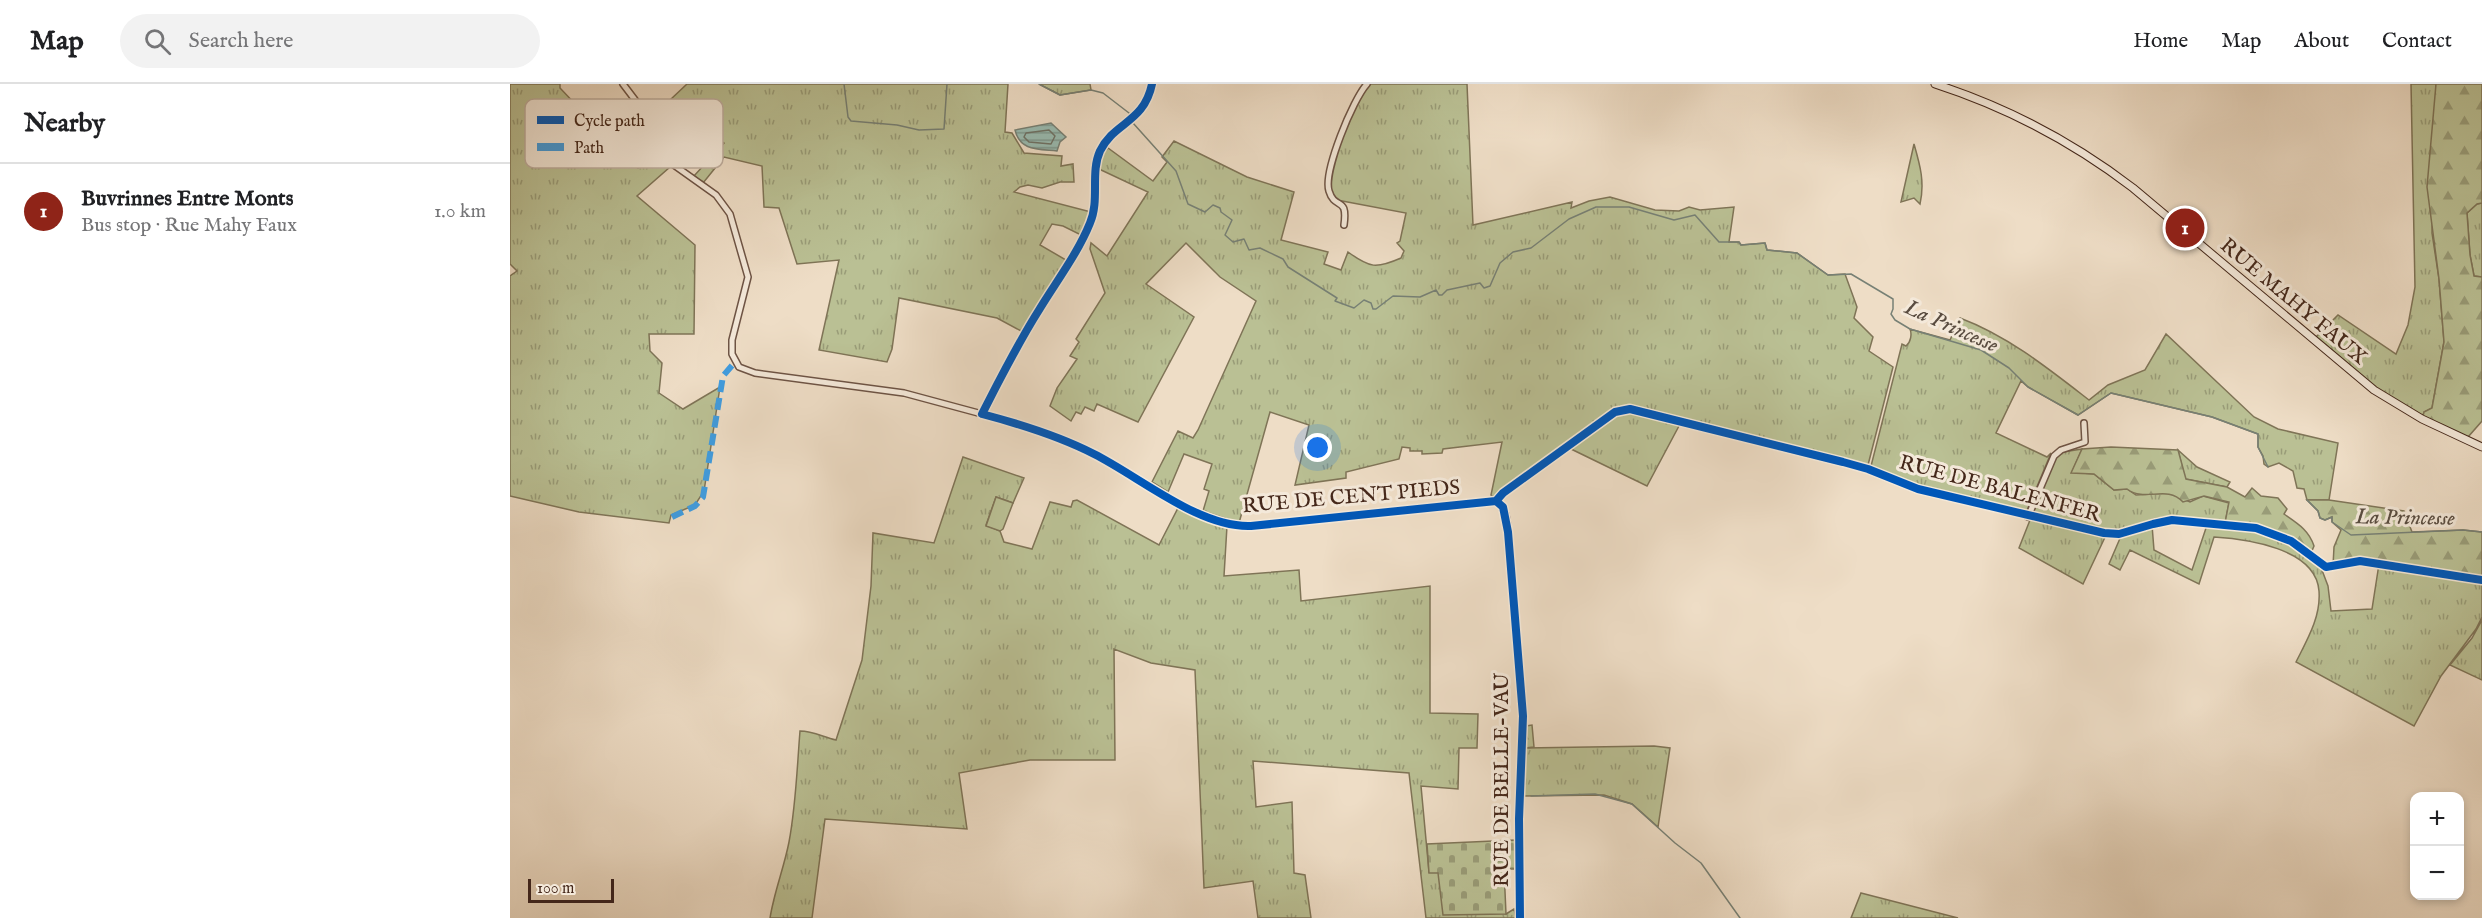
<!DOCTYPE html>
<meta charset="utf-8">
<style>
body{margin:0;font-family:"IM FELL English",serif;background:#f2f2f2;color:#202124}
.controls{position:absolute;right:18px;bottom:18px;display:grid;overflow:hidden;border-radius:12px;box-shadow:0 3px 9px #0003}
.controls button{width:54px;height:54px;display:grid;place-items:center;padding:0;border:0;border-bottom:2px solid #e0e0e0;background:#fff;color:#202124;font:30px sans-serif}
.scale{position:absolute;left:18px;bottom:15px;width:86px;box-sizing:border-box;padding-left:6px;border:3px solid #44271a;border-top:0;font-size:16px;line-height:21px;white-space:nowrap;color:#44271a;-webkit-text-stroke:4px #f4e9da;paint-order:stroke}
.you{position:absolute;left:808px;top:364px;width:21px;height:21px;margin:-15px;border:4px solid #fff;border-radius:50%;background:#1a73e8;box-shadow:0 0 0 9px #1a73e833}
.badge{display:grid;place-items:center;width:39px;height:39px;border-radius:50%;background:#8f2418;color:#fff;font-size:20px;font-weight:700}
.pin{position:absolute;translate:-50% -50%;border:3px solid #fff;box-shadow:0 2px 6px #0006}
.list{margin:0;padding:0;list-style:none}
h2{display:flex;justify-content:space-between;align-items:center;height:78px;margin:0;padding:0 24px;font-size:26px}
h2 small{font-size:20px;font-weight:400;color:#757577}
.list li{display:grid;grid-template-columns:39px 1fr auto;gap:18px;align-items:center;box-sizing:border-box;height:96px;padding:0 24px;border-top:2px solid #e0e0e0}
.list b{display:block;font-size:22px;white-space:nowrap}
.list p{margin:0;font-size:20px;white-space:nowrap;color:#757577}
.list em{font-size:20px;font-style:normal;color:#757577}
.icon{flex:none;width:33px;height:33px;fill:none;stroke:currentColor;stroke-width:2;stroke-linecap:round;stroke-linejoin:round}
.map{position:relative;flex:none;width:1972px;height:834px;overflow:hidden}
header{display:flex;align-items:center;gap:36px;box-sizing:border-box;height:84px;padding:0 30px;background:#fff;border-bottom:2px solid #e0e0e0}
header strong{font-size:28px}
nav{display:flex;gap:33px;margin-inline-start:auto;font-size:21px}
.search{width:420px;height:54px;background:#f2f2f2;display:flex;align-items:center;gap:15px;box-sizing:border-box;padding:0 21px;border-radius:33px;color:#757577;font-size:22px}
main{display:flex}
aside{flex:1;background:#fff}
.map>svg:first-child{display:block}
.grass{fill:url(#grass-tufts);stroke:#7f7457;stroke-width:1.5}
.forest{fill:url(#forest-firs);stroke:#7f7457;stroke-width:1.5}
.cemetery{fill:url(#cemetery-stones);stroke:#7f7457;stroke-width:1.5}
.pitch{fill:#bac094;stroke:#7f7457;stroke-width:1.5}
.water{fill:url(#water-rules);stroke:#778075;stroke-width:1.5}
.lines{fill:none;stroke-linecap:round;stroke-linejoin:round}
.shore{stroke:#6e7266;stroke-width:1.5}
.stream{stroke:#778075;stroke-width:1.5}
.street-casing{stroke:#6e5445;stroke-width:8}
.secondary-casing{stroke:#44271a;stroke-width:9}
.street{stroke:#f4e9da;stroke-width:5}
.secondary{stroke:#f4e9da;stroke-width:7}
.quiet{stroke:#409cdf;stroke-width:6;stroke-dasharray:12 6;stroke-linecap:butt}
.cycleway-casing{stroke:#f4e9da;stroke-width:11}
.cycleway{stroke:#0057b8;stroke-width:8}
.labels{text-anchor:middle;stroke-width:6;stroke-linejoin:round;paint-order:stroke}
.street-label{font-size:21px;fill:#44271a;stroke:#f4e9da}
.water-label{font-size:22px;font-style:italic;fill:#594c40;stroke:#f4e9da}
.key{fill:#f4e9da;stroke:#bfafa0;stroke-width:1.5}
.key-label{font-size:16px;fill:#44271a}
</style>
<header>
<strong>Map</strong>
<div class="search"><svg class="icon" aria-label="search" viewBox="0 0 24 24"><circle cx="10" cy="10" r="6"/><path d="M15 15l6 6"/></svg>Search here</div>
<nav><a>Home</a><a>Map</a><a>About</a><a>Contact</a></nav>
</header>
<main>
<aside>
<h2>Nearby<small></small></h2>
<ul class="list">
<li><span class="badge">1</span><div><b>Buvrinnes Entre Monts</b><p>Bus stop · Rue Mahy Faux</p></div><em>1.0 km</em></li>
</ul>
</aside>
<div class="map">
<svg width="1972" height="834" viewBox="0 0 1972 834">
<defs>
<pattern id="grass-tufts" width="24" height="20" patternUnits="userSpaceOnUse" patternTransform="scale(1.5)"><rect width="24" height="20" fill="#bac094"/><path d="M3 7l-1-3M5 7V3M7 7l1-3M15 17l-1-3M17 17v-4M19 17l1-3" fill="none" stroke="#999c78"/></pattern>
<pattern id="forest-firs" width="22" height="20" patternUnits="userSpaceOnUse" patternTransform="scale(1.5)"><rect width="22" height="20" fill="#bac094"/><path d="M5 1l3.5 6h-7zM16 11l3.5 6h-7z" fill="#999c78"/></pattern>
<pattern id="cemetery-stones" width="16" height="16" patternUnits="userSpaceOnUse" patternTransform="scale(1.5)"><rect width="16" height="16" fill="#bac094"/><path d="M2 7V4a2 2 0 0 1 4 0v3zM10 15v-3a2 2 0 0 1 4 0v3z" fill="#999c78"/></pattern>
<pattern id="water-rules" width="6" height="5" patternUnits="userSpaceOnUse" patternTransform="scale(1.5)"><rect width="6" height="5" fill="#99bcb2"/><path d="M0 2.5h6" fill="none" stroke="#7e9990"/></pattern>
</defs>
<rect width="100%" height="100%" fill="#eeddc6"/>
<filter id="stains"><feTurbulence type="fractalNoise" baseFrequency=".00333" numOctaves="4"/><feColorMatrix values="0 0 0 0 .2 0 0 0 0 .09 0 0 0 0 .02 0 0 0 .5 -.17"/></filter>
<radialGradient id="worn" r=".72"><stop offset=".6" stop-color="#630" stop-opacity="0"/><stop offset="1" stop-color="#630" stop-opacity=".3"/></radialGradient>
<!-- grass -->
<path class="grass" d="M0 0H50V4L68 23 70 21 96 55 128 84 148 68 153 77 160 83 127 112 185 161 184 250H139L140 267 152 279 149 309 173 325 210 303 194 407 185 421 161 431 159 439 69 428 0 412V192L7 187 0 180Z
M177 0H498L495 48 502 49 514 69 552 72 551 82 563 80 564 98H550L532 104 518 101 510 103 504 108 581 128 571 151 553 142 542 140 530 161 556 176 513 248 487 234 389 214 382 265 377 278 309 266 329 176 287 180 269 124 254 123 252 82 214 73 193 99 183 93 214 59 200 49 195 54 181 39 173 37 166 28 169 25 160 16Z
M529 0H580L581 6 550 11Z
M860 0H957L963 141 1062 118 1061 124 1079 117 1100 113 1145 126 1169 127 1179 123 1190 126 1224 123 1219 158H1229L1231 161 1255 159 1257 166 1287 169 1318 191 1335 190 1347 223 1344 234 1363 253 1359 267 1383 283 1358 381 1112 322 983 413 981 411 992 358 933 365 932 369 912 370V367H900V364L892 363 889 375 836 388V394L785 401 799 341 760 328 729 439 693 427 699 407 694 405 702 380 674 370 658 408 642 398 668 347 683 354 688 346 746 217 710 193 676 159 636 200 684 233 628 338 587 320 584 327 575 323 571 330 566 328 561 337 540 322 547 304 567 275 560 272 569 258 566 255 595 209 580 165 581 159 597 172 638 108 589 85 591 72 598 64 643 97 657 78 652 73 664 57 737 93 784 108 771 156 818 168 814 180 831 186 838 168C860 184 866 185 891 174L894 167 887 159 890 157 896 129 827 116 822 112C821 105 820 98 820 92 821 74 847 13 860 0Z
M1901 0H1926L1922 149 1929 195 1934 258 1922 324 1914 328 1913 332 1867 305 1806 253 1828 231 1886 270 1898 241 1905 203Z
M1404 60C1410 81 1415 98 1410 120L1404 114 1391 118Z
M1972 119V193L1964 192 1960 171 1957 129 1967 120Z
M1450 234C1498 252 1539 285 1579 316L1598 301 1635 286 1656 250 1744 333 1768 345 1828 359 1819 416H1797L1794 405 1787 404 1783 387 1769 379 1758 383 1754 380 1753 372 1748 363V350L1702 333 1601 309 1568 331 1518 303 1511 297 1486 349 1537 373 1541 369 1516 429 1408 404 1367 385 1361 382 1392 260 1396 262C1401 258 1402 250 1400 245L1440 256Z
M1118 327 1170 340 1137 402 1059 364 1106 330Z
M1572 365 1562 388 1584 390 1604 406 1617 405 1626 411 1659 409 1680 418 1693 412 1719 419 1715 439 1655 433 1643 435 1614 448 1600 449 1522 430 1545 375 1553 368Z
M1668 366 1687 383 1720 398 1717 403 1675 395Z
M453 373 514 394 503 419 486 413 476 441 490 447 494 458 522 465 540 418 561 423 563 417 567 416 649 461 669 422 717 442 714 492 789 486 791 517 920 502V629L968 630 967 664H949L948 705 911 702 919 788H928L996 830 1004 825 1006 834H916L899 689 743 677 746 723 782 718 784 789 795 791 801 834H748L743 797 694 804 685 586 641 579 604 565 605 676H520L449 689 457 745 315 735 302 834H260C264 808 274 784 279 758 286 721 287 684 290 647 303 647 313 653 326 656L352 576 361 502 363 449 424 459Z
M1520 436 1596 451 1573 500 1509 464Z
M1642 441 1644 466 1682 486 1697 441 1743 445 1774 454 1810 481 1818 502 1821 527 1862 525 1869 480 1972 498V533L1966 545 1931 592 1904 642 1786 578C1797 556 1811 533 1809 507 1806 464 1736 455 1704 453L1689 500 1620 466 1610 486 1599 480 1611 452Z
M1972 536V596L1940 581 1962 554Z
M1144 662 1160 664 1148 743 1122 720 1094 711 1012 712 1015 664Z
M1351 809 1448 834H1341Z"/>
<!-- forest -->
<path class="forest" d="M1926 0H1972V119L1967 120 1957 129 1960 171 1964 192 1972 193V337L1958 353 1952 354 1913 332 1914 328 1922 324 1934 258 1929 195 1917 103Z
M1601 363 1668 366 1676 395 1717 403 1735 413 1742 404 1751 412 1768 414 1777 425 1774 430C1787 439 1799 446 1804 462L1801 469C1775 447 1747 443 1715 439L1719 418 1694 412 1673 418C1656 400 1636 419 1617 405L1604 406 1584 390 1561 389 1572 365Z
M1797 416H1819L1894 427 1902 448 1953 446 1972 448V496L1850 477 1823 482 1824 463 1831 446 1822 438V433L1815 436 1810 434 1808 427Z
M1022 641 1024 663 1015 664 1016 642Z"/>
<!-- cemetery -->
<path class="cemetery" d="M1005 756V785H994L996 830 933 831 928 789H919L917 760Z"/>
<!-- pitch -->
<path class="pitch" d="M486 413 503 419 493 445 490 447 476 442Z"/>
<!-- water -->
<path class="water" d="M541 39 556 53 550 58 547 67C528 65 510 67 505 46Z"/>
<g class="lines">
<!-- shore -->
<path class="shore" d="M539 46 545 52 541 60 519 58 514 53 516 49Z"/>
<!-- stream -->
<path class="stream" d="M334 0 338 33 341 37 387 41 409 46 434 45 437 0
M529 0 550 11 581 6 593 9 619 29
M623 39 666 87 678 120 695 128 703 121 710 124 711 128 722 136 715 151 723 158 734 155 739 166 750 164 773 175 778 183 827 214 825 217 844 224 854 216 861 219 863 225H866L883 212 910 213 926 206 929 211H932L937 206 970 199 974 204 980 202 990 179 1003 168 1021 164 1059 135 1086 123H1119L1164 136 1185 131 1209 158H1229L1231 161 1255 159 1257 166 1287 169 1318 191 1341 190 1383 215V225L1381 230 1385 236 1400 245 1471 266 1499 284 1518 303 1568 331 1601 309 1702 333 1748 350V363L1758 383
M1797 416 1808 427 1810 434 1815 436 1822 433V438L1841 451 1953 446 1972 448
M1021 712 1085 710 1122 720 1165 759 1191 779 1230 834"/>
<defs>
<path id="street" d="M113 0 138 33 154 74 206 111 220 130 238 193 222 256V270L229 283 245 289 394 309 472 330
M834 141C838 111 825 127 819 107 813 88 843 15 857 0
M986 417 993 409 1105 328 1120 325 1333 378 1358 385 1408 405 1594 449 1609 450 1643 440 1662 436 1746 444 1781 457 1816 483 1850 477 1972 496
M1518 433 1544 372 1551 366 1575 358 1574 339"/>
<path id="secondary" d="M642 0C634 39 604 38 590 67 580 89 590 116 580 139 568 169 546 198 529 226 508 259 490 295 472 330 510 340 549 352 584 370 630 393 689 444 741 442L986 417C997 425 996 436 998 448L1013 632 1009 735 1010 834
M1425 0C1496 23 1563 58 1623 104L1864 306 1912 335 1972 363"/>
</defs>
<!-- street casing -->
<use href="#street" class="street-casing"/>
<!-- secondary casing -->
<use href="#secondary" class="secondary-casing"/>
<!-- street -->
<use href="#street" class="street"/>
<!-- secondary -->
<use href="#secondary" class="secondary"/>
<!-- quiet -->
<path class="quiet" d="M162 433 185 422 193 413 213 292 225 278"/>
<defs>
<path id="cycleway" d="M642 0C634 39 604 38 590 67 580 89 590 116 580 139 568 169 546 198 529 226 508 259 490 295 472 330 510 340 549 352 584 370 630 393 689 444 741 442L986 417
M986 417 993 409 1105 328 1120 325 1333 378 1358 385 1408 405 1594 449 1609 450 1643 440 1662 436 1746 444 1781 457 1816 483 1850 477 1972 496
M986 417 993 423 998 448 1013 632 1009 735 1010 834"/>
</defs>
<!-- cycleway casing -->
<use href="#cycleway" class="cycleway-casing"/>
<!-- cycleway -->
<use href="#cycleway" class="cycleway"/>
</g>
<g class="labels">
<!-- street labels -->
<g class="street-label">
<text transform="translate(1784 217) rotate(40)" y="7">RUE MAHY FAUX</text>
<text transform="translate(1490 404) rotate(15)" y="7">RUE DE BALENFER</text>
<text transform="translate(841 412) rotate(-5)" y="7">RUE DE CENT PIEDS</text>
<text transform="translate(991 696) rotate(-90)" y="7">RUE DE BELLE-VAU</text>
</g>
<!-- water labels -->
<g class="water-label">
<text transform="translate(1442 241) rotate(24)" y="8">La Princesse</text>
<text transform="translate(1895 432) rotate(1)" y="8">La Princesse</text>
</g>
</g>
<!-- legend -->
<rect x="15" y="15" width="198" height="69" rx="9" class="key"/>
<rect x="27" y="32" width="27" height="8" fill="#0057b8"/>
<rect x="27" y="59" width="27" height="8" fill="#409cdf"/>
<g class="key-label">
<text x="64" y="42">Cycle path</text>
<text x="64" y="69">Path</text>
</g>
<rect width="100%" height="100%" filter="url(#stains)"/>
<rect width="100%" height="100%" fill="url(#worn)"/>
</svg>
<div class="controls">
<button>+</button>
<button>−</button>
</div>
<div class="scale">100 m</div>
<div class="you"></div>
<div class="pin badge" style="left:1675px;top:144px">1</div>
</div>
</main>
